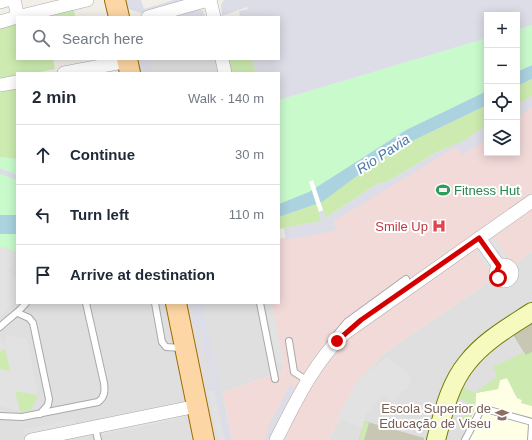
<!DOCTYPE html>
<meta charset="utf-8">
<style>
body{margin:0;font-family:Helvetica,sans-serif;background:#f6f6f7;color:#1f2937}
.controls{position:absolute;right:12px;top:12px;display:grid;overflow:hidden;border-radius:0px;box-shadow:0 2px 10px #0003}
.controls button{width:36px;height:36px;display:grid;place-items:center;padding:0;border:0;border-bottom:1px solid #e0e1e3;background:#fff;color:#1f2937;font:20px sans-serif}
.stop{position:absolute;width:12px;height:12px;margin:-9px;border:3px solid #d40000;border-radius:50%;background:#fff}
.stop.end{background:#d40000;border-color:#fff;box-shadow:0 1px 4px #0008}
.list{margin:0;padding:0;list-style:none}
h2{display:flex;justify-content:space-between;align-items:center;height:52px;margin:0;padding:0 16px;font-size:17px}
h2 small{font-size:13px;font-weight:400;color:#747a83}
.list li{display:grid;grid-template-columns:26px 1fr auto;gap:12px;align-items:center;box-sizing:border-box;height:60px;padding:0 16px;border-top:1px solid #e0e1e3}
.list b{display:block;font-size:15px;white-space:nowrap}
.list em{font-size:13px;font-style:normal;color:#747a83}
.icon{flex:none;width:22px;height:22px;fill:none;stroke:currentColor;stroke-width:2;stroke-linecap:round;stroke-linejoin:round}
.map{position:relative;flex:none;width:532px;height:440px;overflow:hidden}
.search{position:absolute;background:#fff;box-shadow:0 2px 10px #0003;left:16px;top:16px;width:264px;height:44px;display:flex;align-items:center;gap:10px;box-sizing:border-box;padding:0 14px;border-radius:0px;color:#747a83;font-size:15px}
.panel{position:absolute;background:#fff;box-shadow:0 2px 10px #0003;left:16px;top:72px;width:264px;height:232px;border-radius:0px}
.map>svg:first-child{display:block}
.residential{fill:#e0dfdf}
.commercial{fill:#f2dad9}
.education{fill:#ffffe5}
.construction{fill:#c7c7b4}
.grass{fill:#cdebb0}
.park{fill:#c8facc}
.parking{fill:#e2e2e2}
.plaza{fill:#dddde8}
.water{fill:#aad3df}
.pier{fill:#fff}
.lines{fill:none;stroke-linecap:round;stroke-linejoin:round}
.lane-casing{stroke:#a9a9a9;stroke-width:8}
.street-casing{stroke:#a9a9a9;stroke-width:14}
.secondary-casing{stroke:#707d05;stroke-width:20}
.primary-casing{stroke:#a06b00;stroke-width:22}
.lane{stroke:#fff;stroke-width:6}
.street{stroke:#fff;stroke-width:13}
.secondary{stroke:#f7fabf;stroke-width:18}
.primary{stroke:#fcd6a4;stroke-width:20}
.route{stroke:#d40000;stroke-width:5}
.labels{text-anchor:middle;stroke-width:4;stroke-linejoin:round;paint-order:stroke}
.leisure-label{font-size:13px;fill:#27864d;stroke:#fff;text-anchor:start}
.health-label{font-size:13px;fill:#be3a42;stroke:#fff;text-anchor:end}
.education-label{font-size:13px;fill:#785e54;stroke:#fff;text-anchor:end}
.water-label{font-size:14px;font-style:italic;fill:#4a7aab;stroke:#fff}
</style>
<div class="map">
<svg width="532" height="440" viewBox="0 0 532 440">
<rect width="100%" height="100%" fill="#f2efe9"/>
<!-- residential -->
<path class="residential" d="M149 59H220L223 73H152Z
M0 245 17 247V303H270L284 371 223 392 232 440H0Z
M532 252V308L477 345 432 440H328L364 374 384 353Z
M532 317V440H441L458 383 483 350Z"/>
<!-- commercial -->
<path class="commercial" d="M532 93V252L384 353 364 374 328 440H232L223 392 284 371 270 303H279V239L310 232 487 124V153H517V104Z"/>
<!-- education -->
<path class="education" d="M507 378 517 398 522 400V403L532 406V440H462L475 407 476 393 498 389 500 380Z"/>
<!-- construction -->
<path class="construction" d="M532 321V352L526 356 512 333Z
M364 421 424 438V440H359Z"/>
<!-- grass -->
<path class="grass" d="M74 10 75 17H46Z
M17 24V59H53L55 69 35 73H17V77L0 80V29Z
M229 59H252L256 73H231Z
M532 79V96L517 105V86Z
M17 86V159L0 157V89Z
M487 105V125L465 141 437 152 389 181 377 184 326 218 319 212 322 221 279 229V217L321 202 365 170 406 144Z
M5 347 11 372 0 369V352Z
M524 352 526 355 532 352V406L521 403 522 400 517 398 507 378 500 380 498 389 476 393 475 407 470 422 462 420 468 402 454 397 460 385 475 393 497 376 493 366 502 363Z
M15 391 38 395 31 410 20 412Z
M364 421 369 423 364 440H359Z"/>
<!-- park -->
<path class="park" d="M532 25V65L517 72V30Z
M487 38V91L406 130 308 193 279 204V100Z
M0 157 17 159V252L0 247Z"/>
<!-- parking -->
<path class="parking" d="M495 239 507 257 502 261 490 242Z
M0 247 8 248 13 252 15 263 8 271 17 279V297L0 318Z
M481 248 493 267 488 270 476 252Z
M265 303H272L284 362 277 363Z
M7 335 27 339 38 395 15 391 20 412 0 406V369L10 371 5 348 0 352V341L5 346Z
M387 357 411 376 408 390 405 389 392 402 383 395 366 414 362 429 337 417 358 380Z
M214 390 225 440H218L208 391Z
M173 416 174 420 102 435V430Z
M74 419 75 425 24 435 23 429Z"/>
<!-- plaza -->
<path class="plaza" d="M121 0H141L144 9 174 0H187L141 13 125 8Z
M224 0H532V25L517 30V15H487V38L279 100V73H256L252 59H279V17H240L239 11 248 9 247 7 222 16 221 5Z
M199 9 203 11 205 17H168Z
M134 59H150L153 73H141L138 60Z
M532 96V107L517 118V105Z
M487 125V139L463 155 455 147 333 222 338 230 286 240 284 228 321 221 319 212 323 210 326 218 377 184 389 181 437 152 465 140Z
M0 168 17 175V180L0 174Z
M190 303H203L231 440H225L214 390 208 391 209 375 200 330 195 328Z
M291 383 294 388 292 393 268 440H264L269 430 267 429Z"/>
<!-- water -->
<path class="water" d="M532 65V79L517 86V72Z
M487 91V105L406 144 365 170 322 202 279 217V204L309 192 406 130Z
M0 215H17V234H0Z"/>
<!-- pier -->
<path class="pier" d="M313 180 323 210 319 212 309 182Z"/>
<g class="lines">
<defs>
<path id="lane" d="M155 303 162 342 166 347 182 348
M260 303 275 379
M18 313 29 318 33 323 49 399 48 405 40 414
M0 327C9 318 18 313 26 303
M337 334 347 322 406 279
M289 341 294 372 308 381
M0 416 22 417 98 402C105 397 105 391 104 383L86 303
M95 427 98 440
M465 440 482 408 532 422
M531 440 532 425"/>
<path id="street" d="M14 0 18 17
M210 0 214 17
M0 2 7 0
M17 17 87 0
M148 17 208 0
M0 22 17 17
M222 59 225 73
M64 73 128 61
M0 85 17 82
M479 238 499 266
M496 273a8 8 0 1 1 16 0a8 8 0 1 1-16 0Z
M31 440 197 406
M276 440C295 403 314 362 345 333L532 201"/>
<path id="secondary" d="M436 440C443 414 449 385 467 363 484 341 509 327 532 312"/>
<path id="primary" d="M115 0 119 17
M127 59 130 73
M176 303 204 440"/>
</defs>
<!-- lane casing -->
<use href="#lane" class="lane-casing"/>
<!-- street casing -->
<use href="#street" class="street-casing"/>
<!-- secondary casing -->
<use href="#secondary" class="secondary-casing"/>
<!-- primary casing -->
<use href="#primary" class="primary-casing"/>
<!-- lane -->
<use href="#lane" class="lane"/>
<!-- street -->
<use href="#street" class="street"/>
<!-- secondary -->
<use href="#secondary" class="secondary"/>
<!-- primary -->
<use href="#primary" class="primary"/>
</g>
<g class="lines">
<!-- route -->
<path class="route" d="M337 341 361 320 479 238 499 266 496 273 498 278"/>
</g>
<!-- icons -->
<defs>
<symbol id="stadium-bare" viewBox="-9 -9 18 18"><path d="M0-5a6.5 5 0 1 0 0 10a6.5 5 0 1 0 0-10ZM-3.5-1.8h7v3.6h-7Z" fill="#2e9e5b" stroke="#fff" stroke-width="2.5" paint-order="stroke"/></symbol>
<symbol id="hospital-bare" viewBox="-9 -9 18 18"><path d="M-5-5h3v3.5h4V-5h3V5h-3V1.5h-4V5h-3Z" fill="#e0444e" stroke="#fff" stroke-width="2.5" paint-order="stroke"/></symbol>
<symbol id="university-bare" viewBox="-9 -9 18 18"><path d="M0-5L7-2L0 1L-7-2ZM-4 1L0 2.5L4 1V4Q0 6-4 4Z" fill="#8d6e63" stroke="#fff" stroke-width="2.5" paint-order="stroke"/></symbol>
</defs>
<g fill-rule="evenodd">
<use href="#stadium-bare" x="433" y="180" width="20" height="20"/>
<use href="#hospital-bare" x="429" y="216" width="20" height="20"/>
<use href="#university-bare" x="492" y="405" width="20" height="20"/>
</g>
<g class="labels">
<!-- leisure labels -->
<g class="leisure-label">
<text x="454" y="195">Fitness Hut</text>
</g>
<!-- health labels -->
<g class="health-label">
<text x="428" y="231">Smile Up</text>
</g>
<!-- education labels -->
<g class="education-label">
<text x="491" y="413">Escola Superior de<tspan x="491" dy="15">Educação de Viseu</tspan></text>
</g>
<!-- water labels -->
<g class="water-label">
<text transform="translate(383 154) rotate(-33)" y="5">Rio Pavia</text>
</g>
</g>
</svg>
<div class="controls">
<button>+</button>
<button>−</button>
<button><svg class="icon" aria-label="locate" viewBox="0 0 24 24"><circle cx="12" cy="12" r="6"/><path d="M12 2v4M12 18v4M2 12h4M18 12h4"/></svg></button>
<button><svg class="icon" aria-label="layers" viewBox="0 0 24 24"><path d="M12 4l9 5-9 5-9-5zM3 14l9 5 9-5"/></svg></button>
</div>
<div class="stop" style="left:498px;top:278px"></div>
<div class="stop end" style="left:337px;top:341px"></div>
<div class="search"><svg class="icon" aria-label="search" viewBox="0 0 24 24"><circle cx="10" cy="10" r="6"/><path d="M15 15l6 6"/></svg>Search here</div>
<section class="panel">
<h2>2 min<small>Walk · 140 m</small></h2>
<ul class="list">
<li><svg class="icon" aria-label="ahead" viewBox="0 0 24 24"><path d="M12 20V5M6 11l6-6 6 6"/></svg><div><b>Continue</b></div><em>30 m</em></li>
<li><svg class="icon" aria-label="left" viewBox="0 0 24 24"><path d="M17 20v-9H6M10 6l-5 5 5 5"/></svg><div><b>Turn left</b></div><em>110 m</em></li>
<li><svg class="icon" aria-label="arrive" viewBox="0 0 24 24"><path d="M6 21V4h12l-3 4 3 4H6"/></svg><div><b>Arrive at destination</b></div></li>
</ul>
</section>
</div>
